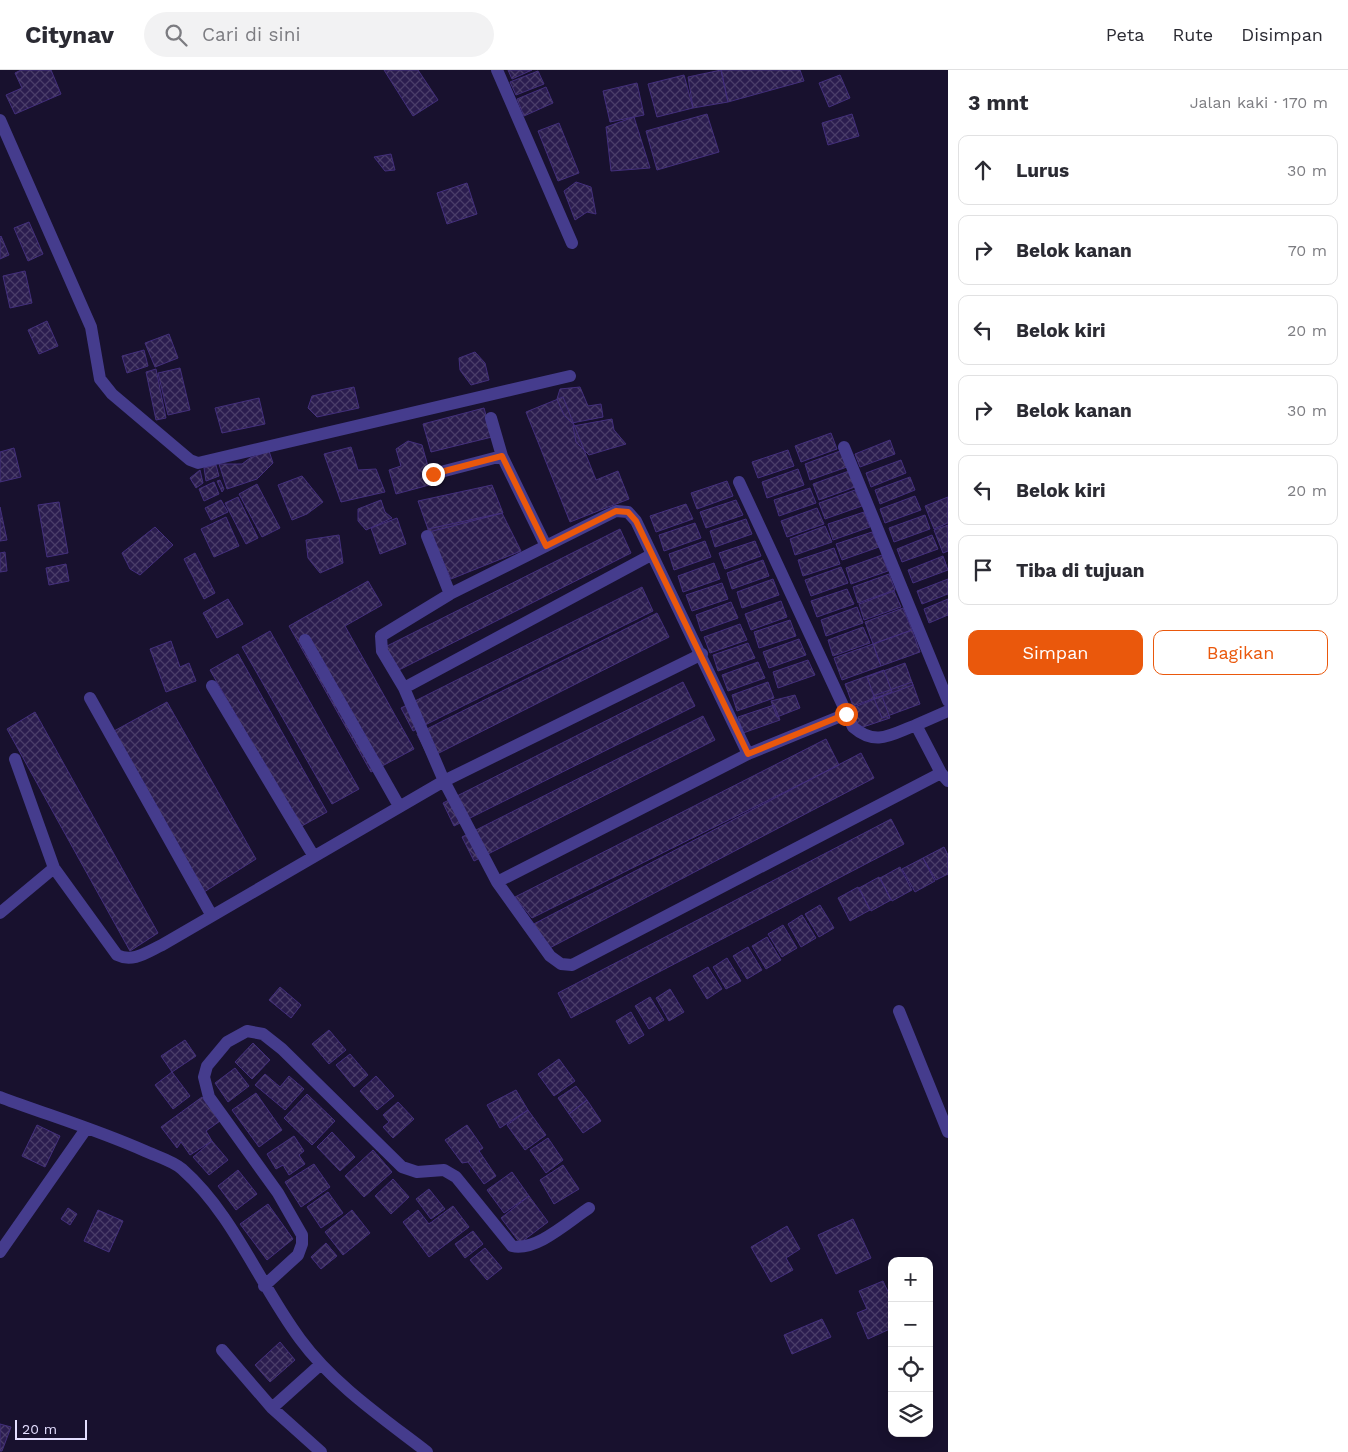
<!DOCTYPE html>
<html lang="id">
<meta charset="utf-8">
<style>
body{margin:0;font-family:"Work Sans",sans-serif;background:#f2f2f3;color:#2b2b33}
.controls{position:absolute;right:15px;bottom:15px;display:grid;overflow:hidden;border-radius:10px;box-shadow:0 2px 12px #0003}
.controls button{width:45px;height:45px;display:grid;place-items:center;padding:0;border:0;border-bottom:1px solid #e1e1e2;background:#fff;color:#2b2b33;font:25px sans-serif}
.scale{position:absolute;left:15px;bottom:12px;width:72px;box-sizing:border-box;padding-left:5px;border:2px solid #e4deff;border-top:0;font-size:14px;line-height:18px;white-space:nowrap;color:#e4deff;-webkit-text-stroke:4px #18112e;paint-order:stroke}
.stop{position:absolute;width:15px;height:15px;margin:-11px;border:4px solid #ea580c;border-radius:50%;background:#fff}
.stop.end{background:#ea580c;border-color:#fff;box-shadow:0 1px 5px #0008}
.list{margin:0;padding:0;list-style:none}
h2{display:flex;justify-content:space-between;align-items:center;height:65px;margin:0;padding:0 20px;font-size:21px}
h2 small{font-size:16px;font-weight:400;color:#7c7c81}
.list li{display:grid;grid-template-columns:32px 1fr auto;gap:15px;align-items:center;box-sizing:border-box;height:70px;margin:0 10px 10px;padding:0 10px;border:1px solid #e1e1e2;border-radius:10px}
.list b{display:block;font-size:19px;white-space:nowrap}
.list em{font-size:16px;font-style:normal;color:#7c7c81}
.actions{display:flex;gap:10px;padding:15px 20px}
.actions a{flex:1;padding:11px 0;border:1px solid #ea580c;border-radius:10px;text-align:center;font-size:18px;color:#ea580c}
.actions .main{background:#ea580c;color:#fff}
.icon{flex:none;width:28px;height:28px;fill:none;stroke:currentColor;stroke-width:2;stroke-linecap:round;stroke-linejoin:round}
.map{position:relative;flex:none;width:948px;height:1382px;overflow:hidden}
header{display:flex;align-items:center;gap:30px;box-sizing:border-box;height:70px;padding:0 25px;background:#fff;border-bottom:1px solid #e1e1e2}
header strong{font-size:24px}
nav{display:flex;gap:28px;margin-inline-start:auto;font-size:18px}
.search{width:350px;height:45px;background:#f2f2f3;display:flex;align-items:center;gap:12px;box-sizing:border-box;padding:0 18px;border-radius:28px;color:#7c7c81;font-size:19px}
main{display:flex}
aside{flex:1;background:#fff}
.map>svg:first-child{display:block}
.building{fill:url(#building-cross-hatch);stroke:#432f7c}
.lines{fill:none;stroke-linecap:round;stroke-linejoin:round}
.minor{stroke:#453c8d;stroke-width:12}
.route{stroke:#ea580c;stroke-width:6}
</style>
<header>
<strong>Citynav</strong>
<div class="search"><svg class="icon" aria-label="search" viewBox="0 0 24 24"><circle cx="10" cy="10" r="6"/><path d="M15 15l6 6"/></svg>Cari di sini</div>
<nav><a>Peta</a><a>Rute</a><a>Disimpan</a></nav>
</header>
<main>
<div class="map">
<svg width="948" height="1382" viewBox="0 0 948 1382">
<defs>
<pattern id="building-cross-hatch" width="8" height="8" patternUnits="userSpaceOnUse" patternTransform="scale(1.25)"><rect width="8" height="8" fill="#2b1d4f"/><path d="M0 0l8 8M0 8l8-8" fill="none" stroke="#4a3d69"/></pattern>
</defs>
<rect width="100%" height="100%" fill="#18112e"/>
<!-- building -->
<path class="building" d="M21 0H51L61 24 15 44 6 25 22 18 15 3Z
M384 0H418L438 30 413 46Z
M508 0H532L512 9Z
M721 0H800L804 11 728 32Z
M721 0 728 32 693 38 688 7Z
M538 1 544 14 516 25 510 12Z
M684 5 693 38 657 47 648 14Z
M840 5 850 28 829 37 819 13Z
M637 13 644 45 610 52 603 21Z
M546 17 553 33 524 46 517 29Z
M707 44 719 82 657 100 646 61Z
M852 44 859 66 828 75 822 53Z
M634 47 650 98 611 101 606 57Z
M559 53 579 103 558 111 538 61Z
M391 84 395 100 385 101 374 87Z
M576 112 591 117 596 144 587 142 575 150 564 121Z
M467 113 477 144 447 154 437 123Z
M29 152 43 184 28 191 14 158Z
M1 166 9 185 0 189V167Z
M25 201 32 233 10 238 3 206Z
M47 251 58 276 39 284 28 260Z
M169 264 178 288 155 297 145 273Z
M144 280 148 296 127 303 122 286Z
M475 282 485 293 489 310 471 315 460 300 459 288Z
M180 298 190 340 168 345 158 303Z
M156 299 166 348 156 350 146 302Z
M354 317 359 338 317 347 308 338 312 326Z
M580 317 588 336 601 334 603 347 572 353 564 345 557 329 560 319Z
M563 327 596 410 618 401 629 429 570 452 526 342Z
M259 328 265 354 222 363 215 338Z
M484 338 492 367 431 382 423 354Z
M612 349 614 360 626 374 589 385 576 372 573 356Z
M831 363 837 379 801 392 795 376Z
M890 370 895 384 860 397 855 384Z
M408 371 422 375 433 414 396 424 389 400 401 396 396 379Z
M351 377 358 400 376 399 385 422 341 432 324 384Z
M14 378 21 407 0 412V382Z
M788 380 794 396 758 408 752 392Z
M269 381 273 393 257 409 227 419 219 394H242L250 388Z
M840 381 847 397 810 410 805 394Z
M901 390 906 403 871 417 866 403Z
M216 395 219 406 206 411 204 398Z
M798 399 804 415 767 428 762 412Z
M200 400 203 413 196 418 190 408Z
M849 401 855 417 819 430 813 414Z
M302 406 323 432 307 444 292 450 278 415Z
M910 407 915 420 880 434 875 420Z
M220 410 224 419 222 422 217 411Z
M727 411 733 426 697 439 691 423Z
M214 412 219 424 204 431 199 419Z
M257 414 280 458 262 467 239 424Z
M492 415 503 443 429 462 418 431Z
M810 418 816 433 779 446 774 430Z
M855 420 862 436 825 449 819 433Z
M915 426 921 440 885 453 880 439Z
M238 427 258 468 246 474 225 433Z
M948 427V453L934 459 925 436Z
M221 430 228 442 211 450 205 438Z
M381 430 385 442 392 448 366 460 358 451V439Z
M736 430 743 445 706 458 700 442Z
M59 432 68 483 47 487 38 435Z
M686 434 693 449 656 462 650 446Z
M0 437 7 470 0 471Z
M817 438 824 454 787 467 781 451Z
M864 442 870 457 833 470 828 454Z
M502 443 521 481 451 509 428 459Z
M925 445 930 459 894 472 889 458Z
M226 447 239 476 214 487 201 459Z
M397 448 406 474 380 484 371 458Z
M746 449 752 464 715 477 710 461Z
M695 453 701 468 664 481 659 465Z
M948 455V481L943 483 934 460Z
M825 456 832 472 795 485 790 469Z
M155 457 173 475 140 505 130 499 122 483Z
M620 459 631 483 391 604 379 580Z
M872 462 879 477 842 490 836 474Z
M339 465 343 493 320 503 308 488 306 470Z
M932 465 938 479 902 492 897 479Z
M705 471 711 487 674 500 669 484Z
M755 471 761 486 725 499 719 483Z
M834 478 840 494 803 506 798 490Z
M5 482 7 501 0 502V483Z
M195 483 215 523 204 529 184 489Z
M882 485 888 501 851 514 846 498Z
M943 486 948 500 913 513 908 500Z
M763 490 769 506 732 519 727 503Z
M714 493 720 509 683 522 678 506Z
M66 494 69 511 49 515 46 498Z
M841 497 848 513 811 526 805 510Z
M889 504 895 520 858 533 853 517Z
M773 509 779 525 742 538 737 522Z
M948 509V524L922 534 917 521Z
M368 511 382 535 345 556 414 679 371 702 289 556Z
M722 513 728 529 692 541 686 525Z
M642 517 653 541 413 661 401 638Z
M847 519 854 534 817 547 811 531Z
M894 521 901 537 864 550 859 534Z
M228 529 243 554 217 568 203 543Z
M948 529V545L929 553 924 539Z
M781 531 787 547 751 560 745 544Z
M731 532 738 548 701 561 696 545Z
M857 537 863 553 826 566 821 550Z
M903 538 912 560 873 574 865 552Z
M657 543 669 567 429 688 417 664Z
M790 550 796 566 759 578 754 562Z
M740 554 747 570 710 583 704 567Z
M863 557 870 573 833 586 828 570Z
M912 560 920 582 881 596 873 574Z
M270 561 359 719 332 734 242 577Z
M799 569 806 585 769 598 763 582Z
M171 571 180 597 189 593 196 611 166 622 150 579Z
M748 573 755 588 718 601 713 585Z
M873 574 881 596 842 610 834 588Z
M238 584 327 742 300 757 210 600Z
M808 590 815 605 778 618 773 602Z
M758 592 765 608 728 621 722 605Z
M905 593 913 615 875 629 867 607Z
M884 600 892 622 853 636 845 614Z
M683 612 695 636 454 756 443 733Z
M768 612 774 628 737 641 732 625Z
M912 612 920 634 882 648 873 626Z
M795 625 800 638 777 647 771 631Z
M882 626 890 648 857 659 847 640Z
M167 632 256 789 201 824 114 661Z
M774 635 780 650 743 663 738 647Z
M35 642 158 863 130 881 7 659Z
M703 646 715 670 474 791 462 767Z
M826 669 839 695 532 848 515 827Z
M861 683 874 708 542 882 528 857Z
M891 749 904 774 571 948 558 923Z
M944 777 948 785V804L936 810 923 788Z
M923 788 935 811 915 822 902 799Z
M900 797 912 820 892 831 880 808Z
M879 807 891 830 871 841 859 818Z
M858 817 870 840 850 851 838 828Z
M820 835 834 858 819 867 805 844Z
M802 845 816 868 801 877 788 854Z
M783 855 797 878 782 887 768 864Z
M767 867 781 890 766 899 752 876Z
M748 877 762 900 747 909 733 886Z
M727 888 741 911 726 919 713 897Z
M708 897 722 919 707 929 693 906Z
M280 917 301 935 291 948 269 930Z
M670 919 684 942 669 951 656 928Z
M650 927 664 950 649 959 635 936Z
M631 942 644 965 629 974 616 951Z
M329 960 346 980 329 994 312 974Z
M185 970 196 986 172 1002 161 986Z
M253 973 270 990 252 1009 235 992Z
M350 984 368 1005 354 1017 336 995Z
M559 989 575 1011 554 1026 538 1004Z
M235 998 249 1016 228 1032 215 1013Z
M172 1002 190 1026 173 1039 155 1015Z
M265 1004 280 1017 289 1006 304 1019 285 1040 255 1015Z
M376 1006 394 1026 377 1040 360 1021Z
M576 1016 587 1030 569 1044 558 1028Z
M516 1020 528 1040 500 1058 487 1035Z
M256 1023 282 1060 259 1077 232 1040Z
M307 1024 335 1051 312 1075 284 1048Z
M202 1027 220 1051 206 1061 212 1071 190 1085 181 1072 177 1078 161 1057Z
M587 1030 601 1051 583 1063 569 1044Z
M398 1032 414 1049 393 1068 383 1057 389 1052 383 1045Z
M528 1040 546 1065 525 1080 507 1055Z
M37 1055 60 1066 45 1097 22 1086Z
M467 1055 483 1078 479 1081 496 1106 484 1114 468 1092 462 1093 445 1070Z
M332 1062 355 1087 340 1101 317 1077Z
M294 1066 304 1081 299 1085 305 1094 289 1105 283 1095 276 1099 267 1084Z
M548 1068 563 1090 546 1103 530 1080Z
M212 1071 228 1090 209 1105 193 1087Z
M373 1080 392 1102 364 1127 345 1106Z
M314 1094 330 1117 301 1137 285 1112Z
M563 1095 579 1119 554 1134 540 1110Z
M238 1100 257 1124 236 1140 218 1116Z
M512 1102 529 1126 504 1143 487 1120Z
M393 1109 409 1127 391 1144 375 1126Z
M429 1119 445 1139 431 1149 416 1129Z
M328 1122 343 1143 321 1158 307 1137Z
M529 1126 548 1152 520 1173 501 1148Z
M268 1134 293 1169 267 1190 240 1154Z
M453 1136 469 1157 429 1187 403 1152 418 1140 429 1154Z
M68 1138 77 1144 70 1155 61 1149Z
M98 1140 123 1151 109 1182 84 1171Z
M352 1140 370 1163 343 1185 325 1162Z
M853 1149 871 1188 836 1204 818 1165Z
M787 1156 800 1179 786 1188 793 1200 771 1212 751 1177Z
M473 1161 483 1174 465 1188 455 1174Z
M326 1173 337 1186 321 1199 311 1187Z
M485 1178 502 1198 487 1210 470 1190Z
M883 1211 892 1230V1258L868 1269 857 1243 867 1239 859 1221Z
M822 1249 831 1267 792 1284 784 1265Z
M280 1272 295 1290 270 1312 255 1295Z
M0 1354 11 1357 2 1381H0Z"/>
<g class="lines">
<!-- minor -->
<path class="minor" d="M497 0 572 173
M0 50 91 257 100 309 112 324 190 390 198 393 570 306
M491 348 502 386 546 476
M844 377 948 631
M433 404 502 386
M739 412 853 657C876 677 892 664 916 655
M427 466 450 524
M651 485 404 618 444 711 497 812 550 886 561 894 572 895 941 703
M305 570 399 736
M212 616 313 785
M404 618 382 581 381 566 450 524 616 441 628 442 636 451 748 684
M90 628 212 846
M948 641 916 655 941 703 948 711
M15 689 54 798 117 885C133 893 147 882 162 875L444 711 702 584
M497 812 748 684 846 644
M0 843 54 798
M899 941 948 1062
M0 1027C48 1045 98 1060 145 1081 156 1086 173 1091 182 1099 234 1145 259 1214 300 1269 333 1314 383 1348 427 1382
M0 1182 86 1059
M264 1216 298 1185 302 1174V1165L278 1123 209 1027 204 1007 207 996 227 972 247 961 263 964 282 979 402 1097 417 1102 444 1100 456 1107 512 1176C536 1182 569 1151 589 1138
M222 1280 272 1338 321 1382
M272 1338 321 1294"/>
</g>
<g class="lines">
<!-- route -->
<path class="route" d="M433 404 502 386 546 476 616 441 628 442 636 451 748 684 846 644"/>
</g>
</svg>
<div class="controls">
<button>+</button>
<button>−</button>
<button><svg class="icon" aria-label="locate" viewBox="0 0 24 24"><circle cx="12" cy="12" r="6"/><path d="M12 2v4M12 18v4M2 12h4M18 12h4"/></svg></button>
<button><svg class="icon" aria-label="layers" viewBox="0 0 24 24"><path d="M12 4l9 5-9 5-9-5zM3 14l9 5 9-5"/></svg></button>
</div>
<div class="scale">20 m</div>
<div class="stop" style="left:846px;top:644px"></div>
<div class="stop end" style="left:433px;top:404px"></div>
</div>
<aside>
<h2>3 mnt<small>Jalan kaki · 170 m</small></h2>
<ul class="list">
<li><svg class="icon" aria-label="ahead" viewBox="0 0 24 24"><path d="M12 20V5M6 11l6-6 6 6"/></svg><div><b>Lurus</b></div><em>30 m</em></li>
<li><svg class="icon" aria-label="right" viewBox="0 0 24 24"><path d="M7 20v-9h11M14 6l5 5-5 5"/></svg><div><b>Belok kanan</b></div><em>70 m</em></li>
<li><svg class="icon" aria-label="left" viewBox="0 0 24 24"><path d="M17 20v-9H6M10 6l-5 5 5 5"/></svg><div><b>Belok kiri</b></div><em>20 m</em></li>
<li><svg class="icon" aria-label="right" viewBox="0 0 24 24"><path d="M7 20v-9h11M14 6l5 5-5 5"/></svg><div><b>Belok kanan</b></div><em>30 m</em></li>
<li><svg class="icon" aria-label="left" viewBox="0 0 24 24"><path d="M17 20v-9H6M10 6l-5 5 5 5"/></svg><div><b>Belok kiri</b></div><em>20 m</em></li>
<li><svg class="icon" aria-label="arrive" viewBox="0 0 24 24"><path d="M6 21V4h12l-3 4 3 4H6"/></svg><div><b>Tiba di tujuan</b></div></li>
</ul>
<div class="actions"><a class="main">Simpan</a><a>Bagikan</a></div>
</aside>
</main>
